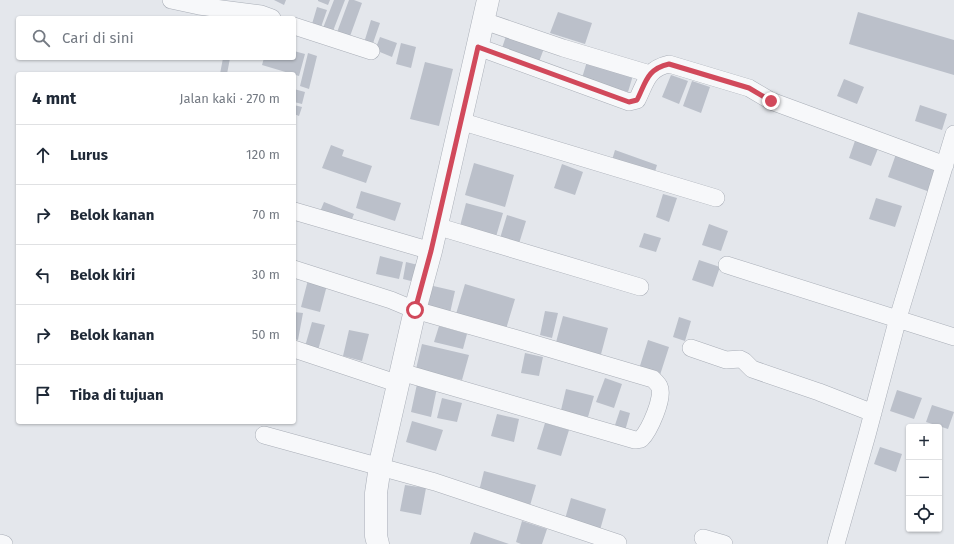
<!DOCTYPE html>
<html lang="id">
<meta charset="utf-8">
<style>
body{margin:0;font-family:"Fira Sans",sans-serif;background:#f2f2f3;color:#1f2937}
.controls{position:absolute;right:12px;bottom:12px;display:grid;overflow:hidden;border-radius:4px;box-shadow:0 1px 3px #0004}
.controls button{width:36px;height:36px;display:grid;place-items:center;padding:0;border:0;border-bottom:1px solid #e0e1e3;background:#fff;color:#1f2937;font:20px sans-serif}
.stop{position:absolute;width:12px;height:12px;margin:-9px;border:3px solid #d1495b;border-radius:50%;background:#fff}
.stop.end{background:#d1495b;border-color:#fff;box-shadow:0 1px 4px #0008}
.list{margin:0;padding:0;list-style:none}
h2{display:flex;justify-content:space-between;align-items:center;height:52px;margin:0;padding:0 16px;font-size:17px}
h2 small{font-size:13px;font-weight:400;color:#747a83}
.list li{display:grid;grid-template-columns:26px 1fr auto;gap:12px;align-items:center;box-sizing:border-box;height:60px;padding:0 16px;border-top:1px solid #e0e1e3}
.list b{display:block;font-size:15px;white-space:nowrap}
.list em{font-size:13px;font-style:normal;color:#747a83}
.icon{flex:none;width:22px;height:22px;fill:none;stroke:currentColor;stroke-width:2;stroke-linecap:round;stroke-linejoin:round}
.map{position:relative;flex:none;width:954px;height:544px;overflow:hidden}
.search{position:absolute;background:#fff;box-shadow:0 1px 3px #0004;left:16px;top:16px;width:280px;height:44px;display:flex;align-items:center;gap:10px;box-sizing:border-box;padding:0 14px;border-radius:4px;color:#747a83;font-size:15px}
.panel{position:absolute;background:#fff;box-shadow:0 1px 3px #0004;left:16px;top:72px;width:280px;height:352px;border-radius:4px}
.map>svg:first-child{display:block}
.building{fill:#bbc0ca}
.lines{fill:none;stroke-linecap:round;stroke-linejoin:round}
.minor-casing{stroke:#a9aeb7;stroke-width:18}
.tertiary-casing{stroke:#a9aeb7;stroke-width:23}
.minor{stroke:#f7f8fa;stroke-width:17}
.tertiary{stroke:#f7f8fa;stroke-width:22}
.route{stroke:#d1495b;stroke-width:5}
</style>
<div class="map">
<svg width="954" height="544" viewBox="0 0 954 544">
<rect width="100%" height="100%" fill="#e4e7ec"/>
<!-- building -->
<path class="building" d="M274 0H286L284 5Z
M318 0H330L328 5 318 1Z
M334 0H345L333 31 323 28Z
M349 0H354L362 3 349 39 336 35Z
M317 7 327 10 321 27 312 24Z
M558 12 592 23 585 44 550 33Z
M858 12 954 40V75L849 44Z
M371 20 380 23 371 49 363 46Z
M508 30 546 43 537 67 500 54Z
M380 37 397 43 392 57 375 50Z
M401 43 416 47 411 68 396 64Z
M294 51 305 54 299 76 262 65 264 58H294Z
M308 53 317 56 309 89 300 86Z
M223 58H230L227 74H220Z
M588 58 634 72 628 92 582 78Z
M425 62 453 69 439 126 410 119Z
M671 75 688 81 679 104 662 97Z
M844 79 864 87 857 104 837 96Z
M692 81 710 87 701 113 683 106Z
M294 89 305 92 302 104 294 102Z
M294 105 302 107 299 116 294 114Z
M920 105 947 114 942 130 915 121Z
M856 138 879 146 871 166 849 158Z
M331 145 344 150 342 156 372 166 366 183 322 168Z
M615 150 657 165 654 175 612 160Z
M896 154 938 170 930 192 888 177Z
M474 163 514 175 505 207 465 195Z
M562 164 583 172 575 195 554 188Z
M361 191 401 203 395 221 356 208Z
M663 194 677 198 669 222 656 217Z
M876 198 902 206 895 227 869 219Z
M324 202 354 214 349 226 319 214Z
M466 203 503 213 495 240 459 230Z
M507 215 526 221 517 250 498 245Z
M709 224 728 231 721 251 702 245Z
M644 233 661 238 656 252 639 247Z
M380 256 403 262 399 279 376 274Z
M699 260 720 267 713 287 692 280Z
M406 262 418 265 415 282 403 279Z
M308 280 327 285 320 312 301 307Z
M465 284 515 299 506 329 456 314Z
M429 285 455 291 450 313 424 307Z
M545 311 558 313 552 338 540 335Z
M294 312 303 313 298 340 294 339Z
M563 316 608 328 600 358 555 346Z
M679 317 691 321 685 341 673 337Z
M312 322 325 325 317 354 304 350Z
M439 326 467 334 463 349 434 342Z
M349 330 369 334 362 361 343 356Z
M648 340 669 347 660 375 639 369Z
M422 344 469 355 462 380 416 369Z
M525 353 543 357 539 376 521 373Z
M605 378 622 384 614 408 596 402Z
M417 384 437 388 431 417 411 412Z
M566 389 594 396 588 417 561 410Z
M897 390 922 398 914 419 890 411Z
M442 398 462 403 457 422 437 418Z
M932 405 954 412 948 429 926 422Z
M620 410 630 413 625 431 614 428Z
M497 414 519 419 514 442 491 436Z
M412 421 443 430 436 451 406 442Z
M545 423 569 430 561 456 537 449Z
M880 447 902 454 896 472 874 464Z
M484 471 536 485 529 509 478 495Z
M405 485 426 488 421 515 400 511Z
M571 498 606 509 600 530 565 519Z
M522 521 547 529 542 544H521L516 542Z
M474 532 509 544H470Z"/>
<g class="lines">
<defs>
<path id="minor" d="M171 0 199 6 261 14 272 18
M484 21 563 48 650 74
M294 26 371 51
M478 47 629 102 637 100C646 82 647 69 669 64L749 88 771 101 945 165
M460 121 716 198
M294 211 431 251
M436 226 640 287
M727 265 954 337
M294 269 391 300 415 310 514 338 653 379C655 381 658 384 659 386 665 397 649 431 641 439L635 440 401 372
M691 348 726 360 740 359 744 361 752 369 819 392 873 413
M294 349 399 384
M264 435 435 482 618 543
M703 538 724 544
M0 543 4 544
M836 544 867 435 898 318 954 134"/>
<path id="tertiary" d="M378 544 376 536V493L381 459 415 310 431 251 488 0"/>
</defs>
<!-- minor casing -->
<use href="#minor" class="minor-casing"/>
<!-- tertiary casing -->
<use href="#tertiary" class="tertiary-casing"/>
<!-- minor -->
<use href="#minor" class="minor"/>
<!-- tertiary -->
<use href="#tertiary" class="tertiary"/>
</g>
<g class="lines">
<!-- route -->
<path class="route" d="M415 310 431 251 478 47 629 102 637 100C646 82 647 69 669 64L749 88 771 101"/>
</g>
</svg>
<div class="controls">
<button>+</button>
<button>−</button>
<button><svg class="icon" aria-label="locate" viewBox="0 0 24 24"><circle cx="12" cy="12" r="6"/><path d="M12 2v4M12 18v4M2 12h4M18 12h4"/></svg></button>
</div>
<div class="stop" style="left:415px;top:310px"></div>
<div class="stop end" style="left:771px;top:101px"></div>
<div class="search"><svg class="icon" aria-label="search" viewBox="0 0 24 24"><circle cx="10" cy="10" r="6"/><path d="M15 15l6 6"/></svg>Cari di sini</div>
<section class="panel">
<h2>4 mnt<small>Jalan kaki · 270 m</small></h2>
<ul class="list">
<li><svg class="icon" aria-label="ahead" viewBox="0 0 24 24"><path d="M12 20V5M6 11l6-6 6 6"/></svg><div><b>Lurus</b></div><em>120 m</em></li>
<li><svg class="icon" aria-label="right" viewBox="0 0 24 24"><path d="M7 20v-9h11M14 6l5 5-5 5"/></svg><div><b>Belok kanan</b></div><em>70 m</em></li>
<li><svg class="icon" aria-label="left" viewBox="0 0 24 24"><path d="M17 20v-9H6M10 6l-5 5 5 5"/></svg><div><b>Belok kiri</b></div><em>30 m</em></li>
<li><svg class="icon" aria-label="right" viewBox="0 0 24 24"><path d="M7 20v-9h11M14 6l5 5-5 5"/></svg><div><b>Belok kanan</b></div><em>50 m</em></li>
<li><svg class="icon" aria-label="arrive" viewBox="0 0 24 24"><path d="M6 21V4h12l-3 4 3 4H6"/></svg><div><b>Tiba di tujuan</b></div></li>
</ul>
</section>
</div>
